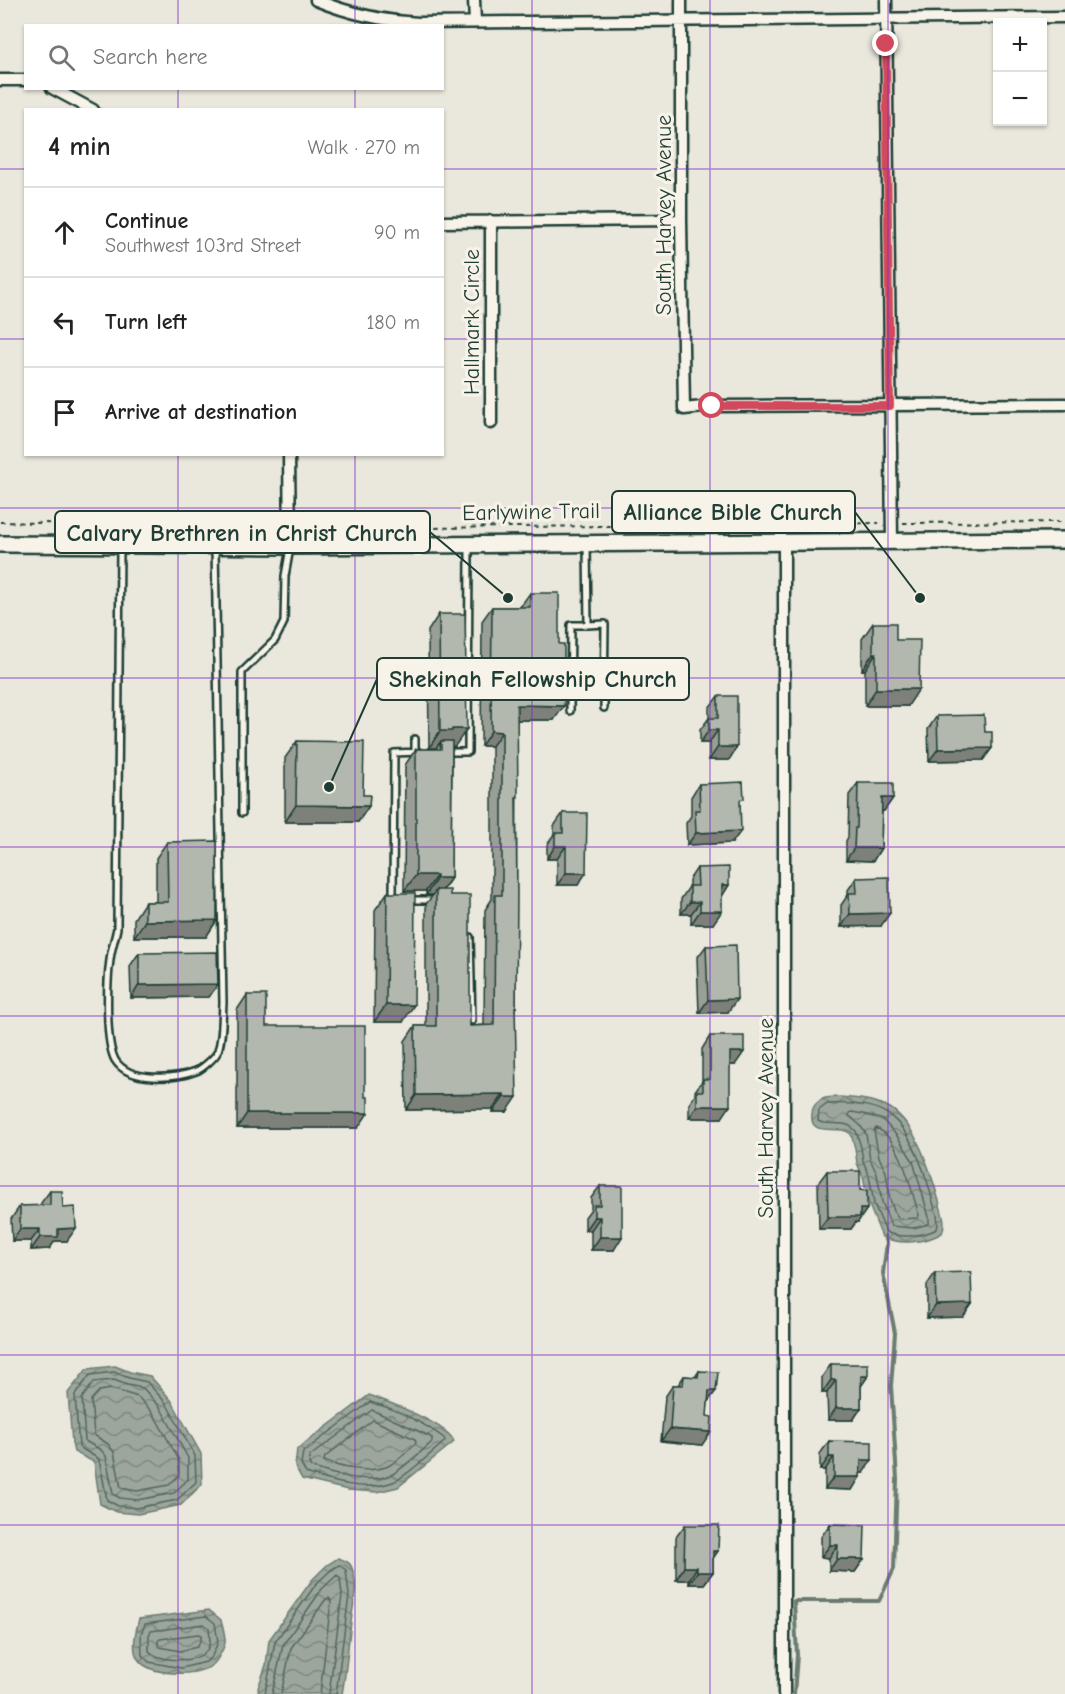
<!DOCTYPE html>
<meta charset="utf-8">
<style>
body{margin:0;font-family:"Comic Neue",sans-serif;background:#f6f6f6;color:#222}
.controls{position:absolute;right:18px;top:18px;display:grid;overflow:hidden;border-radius:0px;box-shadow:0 2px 4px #0004}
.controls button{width:54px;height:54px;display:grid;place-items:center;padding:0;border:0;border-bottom:2px solid #e0e0e0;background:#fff;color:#222;font:30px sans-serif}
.stop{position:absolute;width:18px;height:18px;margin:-14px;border:4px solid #d1495b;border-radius:50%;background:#fff}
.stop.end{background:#d1495b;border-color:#fff;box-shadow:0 2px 6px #0008}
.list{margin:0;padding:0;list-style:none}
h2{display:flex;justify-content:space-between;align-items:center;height:78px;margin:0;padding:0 24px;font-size:26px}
h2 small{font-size:20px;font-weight:400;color:#767676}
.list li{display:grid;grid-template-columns:39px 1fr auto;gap:18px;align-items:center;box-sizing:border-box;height:90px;padding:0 24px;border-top:2px solid #e0e0e0}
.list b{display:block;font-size:22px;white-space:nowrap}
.list p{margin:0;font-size:20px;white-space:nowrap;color:#767676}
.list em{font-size:20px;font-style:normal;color:#767676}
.icon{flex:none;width:33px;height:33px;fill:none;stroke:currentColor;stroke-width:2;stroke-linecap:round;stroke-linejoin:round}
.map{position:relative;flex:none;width:1065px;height:1694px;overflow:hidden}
.search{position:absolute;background:#fff;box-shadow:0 2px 4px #0004;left:24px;top:24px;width:420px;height:66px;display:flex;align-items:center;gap:15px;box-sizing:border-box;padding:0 21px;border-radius:0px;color:#767676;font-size:22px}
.panel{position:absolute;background:#fff;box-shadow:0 2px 4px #0004;left:24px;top:108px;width:420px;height:348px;border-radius:0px}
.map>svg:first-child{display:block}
.water{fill:url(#water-waves);stroke:#6a7c72;stroke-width:1.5}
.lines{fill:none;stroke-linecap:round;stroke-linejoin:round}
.shore{stroke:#51675e;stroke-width:1.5}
.stream{stroke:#6a7c72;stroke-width:4}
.service-casing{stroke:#1f3d34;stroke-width:10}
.minor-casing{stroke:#1f3d34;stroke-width:15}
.secondary-casing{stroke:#1f3d34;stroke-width:20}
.path{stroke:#1f3d34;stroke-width:2;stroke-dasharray:4.5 4.5;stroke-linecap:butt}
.service{stroke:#f7f3e8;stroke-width:5}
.minor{stroke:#f7f3e8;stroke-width:10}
.secondary{stroke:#f7f3e8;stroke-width:15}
.wall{fill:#999e96;stroke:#1f3d34;stroke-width:1.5}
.shaded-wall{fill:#7d817a;stroke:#1f3d34;stroke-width:1.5}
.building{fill:#b2b8ae;stroke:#1f3d34;stroke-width:1.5}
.route{stroke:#d1495b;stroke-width:8}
.grid{fill:none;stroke:#7b2cbf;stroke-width:1.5;stroke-opacity:0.55}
.labels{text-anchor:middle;stroke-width:6;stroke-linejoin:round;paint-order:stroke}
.street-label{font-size:22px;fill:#1f3d34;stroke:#f7f3e8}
.leader{fill:none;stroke:#1f3d34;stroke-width:2}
.callout-dot{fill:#1f3d34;stroke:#f7f3e8;stroke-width:2}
.callout{fill:#f7f3e8;stroke:#1f3d34;stroke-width:2}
.callout-label{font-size:24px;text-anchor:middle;font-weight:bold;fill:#1f3d34}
</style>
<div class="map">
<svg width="1065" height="1694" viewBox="0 0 1065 1694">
<defs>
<pattern id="water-waves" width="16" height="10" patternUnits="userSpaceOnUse" patternTransform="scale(1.5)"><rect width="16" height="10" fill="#9ca69c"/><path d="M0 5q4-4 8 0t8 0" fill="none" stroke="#7f8880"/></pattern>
</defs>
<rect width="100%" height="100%" fill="#eae8dd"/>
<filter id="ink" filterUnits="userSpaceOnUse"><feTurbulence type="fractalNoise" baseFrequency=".0167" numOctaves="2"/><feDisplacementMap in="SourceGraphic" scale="12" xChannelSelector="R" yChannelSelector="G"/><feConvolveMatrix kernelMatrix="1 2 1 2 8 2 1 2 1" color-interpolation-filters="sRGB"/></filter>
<g filter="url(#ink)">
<!-- water -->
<path class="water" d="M840 1097C856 1098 876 1100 890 1108 917 1125 931 1173 939 1201 941 1212 947 1222 942 1233 925 1243 900 1245 882 1237L869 1205 863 1177 857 1163 855 1148 851 1134C839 1123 809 1139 812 1114 812 1109 814 1105 818 1102 824 1096 832 1098 840 1097Z
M115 1366 130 1372 150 1376 171 1400 201 1454 202 1484 181 1505 138 1514 116 1512 100 1504 94 1462 74 1452 72 1443 68 1393 87 1369Z
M369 1395C386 1401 450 1425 454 1442L398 1487 377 1492 348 1490 302 1479 295 1466 297 1449Z
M338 1558C344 1560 350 1562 352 1568 358 1584 354 1600 352 1615 348 1641 347 1668 342 1694H259L258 1688 266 1665 269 1640 312 1580 327 1565Z
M209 1610 221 1620C222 1626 226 1636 225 1643 223 1650 217 1662 211 1666 195 1677 149 1676 138 1659 131 1649 136 1630 139 1619Z"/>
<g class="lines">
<!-- shore -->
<path class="shore" d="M827 1104C846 1103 869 1103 886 1113 907 1125 921 1162 928 1184 931 1194 933 1204 937 1215L938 1224 937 1229C923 1236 900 1239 886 1232L874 1204 869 1175 863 1161 861 1147 856 1131 850 1126 844 1124 823 1123 818 1121 819 1110Z
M852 1112 863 1114 883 1120 897 1136 913 1161 929 1217V1224L913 1228 891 1226 882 1202 877 1174 870 1159 866 1134 860 1125 849 1116V1113Z
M876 1128C902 1139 911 1191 919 1215L918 1218 899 1219 894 1211 890 1199 886 1172 879 1157 874 1131Z
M114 1372 129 1378 147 1382 166 1403 195 1456 196 1482 177 1500 137 1508 118 1506 107 1500 99 1459 79 1447 75 1395 90 1375Z
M114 1380 127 1385 143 1388 160 1407 188 1458V1479L174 1493 137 1500 120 1498 113 1494 106 1456 101 1450 85 1441 82 1398 94 1382Z
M112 1389 138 1397 153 1413 179 1460V1475L169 1485 137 1491 121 1488 114 1452 108 1444 94 1435 91 1400 99 1391Z
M370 1402C394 1408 424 1423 444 1438L445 1441C435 1450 404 1478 393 1482 366 1492 332 1482 306 1473L301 1464 303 1452Z
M372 1410 427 1435 432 1438V1442C424 1449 400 1471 391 1475 369 1484 332 1475 311 1467L309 1463 310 1456Z
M373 1420 415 1439 416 1443C408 1451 396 1463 386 1467 367 1473 341 1468 324 1461L325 1457Z
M206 1616 215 1623 218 1642 212 1656 206 1662 181 1668 149 1662 142 1655 141 1634 145 1624Z
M204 1624 209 1628C210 1636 212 1648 203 1654 192 1663 158 1661 149 1651V1635L151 1631Z
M198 1634 201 1635V1639L197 1647 180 1651 160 1647 158 1645V1641L160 1639Z
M265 1694 275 1642 316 1584 331 1570 339 1565 346 1570 349 1595 336 1694
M272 1694 283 1645 322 1589 337 1575 340 1578 342 1595 329 1694
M281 1694 291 1648 326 1599 329 1598 331 1601 320 1694"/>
<!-- stream -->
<path class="stream" d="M794 1694 797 1655 794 1601H879L894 1569 897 1479 891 1386 895 1333 883 1273 887 1243 885 1236"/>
<defs>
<path id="service" d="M587 545 588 625 605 624 604 708
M120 546 117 928C115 939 111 949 110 960 107 981 105 1042 115 1060 129 1083 175 1079 196 1071 202 1069 214 1058 217 1053 223 1041 222 1016 223 1003L215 547
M570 711 571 625H588
M415 739V752
M446 752H468L469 546
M242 813V672L275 640 284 622 285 576 290 548
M393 898 394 753 419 752
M410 900H434
M470 937 472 1021"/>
<path id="minor" d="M316 0C350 14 383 21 419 23L1065 17
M474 0 475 22
M681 0V220L684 409 712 406 1065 404
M886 0 892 542
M0 80H26
M52 88 93 110
M491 221V423
M442 222 681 220
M289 454 290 546
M784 1694V542"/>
<path id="secondary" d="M0 544 290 546 1065 540"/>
</defs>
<!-- service casing -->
<use href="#service" class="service-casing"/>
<!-- minor casing -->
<use href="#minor" class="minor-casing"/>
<!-- secondary casing -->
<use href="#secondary" class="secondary-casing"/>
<!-- path -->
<path class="path" d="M0 522 85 524 186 520 224 522 236 528 256 529 272 523H277
M301 523H309L333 529 879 523
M903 523 1065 522"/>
<!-- service -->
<use href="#service" class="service"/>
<!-- minor -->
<use href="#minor" class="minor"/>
<!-- secondary -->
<use href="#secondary" class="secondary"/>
</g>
<!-- wall -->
<path class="wall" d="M530 593 554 720H517L516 1007 515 1009 507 1112H493V1109L406 1110 405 1041 415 1026H426V904L433 895H426V891H404L405 765 416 749H435L436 748H429L428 631 439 614 455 746H452L451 878 443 890 450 895 470 1026 484 1025 485 910 492 899V746H481L482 621 492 607H520Z
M873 623 896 640 908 706H865V670H862V639Z
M718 696 729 760H709V743H700V730L709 718V708Z
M937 716 985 732 992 748 983 760 929 761 928 729Z
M297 741 363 795 369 806 358 822H285V758Z
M858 783 893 798 884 811H882L881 848 873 861 846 860V841L848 837 849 795Z
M699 784 740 805 732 843 687 845 686 823 691 816V797Z
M563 813 578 885H557V859H547V845L554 834V826Z
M167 842 217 920 206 937H134V919L145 902H156V858Z
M697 868 729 885 722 896 713 924H691V914H681V899L689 887V880Z
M856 878 881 926 841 927V905L848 895V890Z
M387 893 403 1022H374L375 910Z
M706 946 728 1012 699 1013 697 958Z
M139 953 218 984 209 997 131 998 130 966Z
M247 995 266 1026 358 1128H237V1010Z
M710 1036 735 1065H730L722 1118H689V1104L695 1095V1091L702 1081V1049Z
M827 1171 858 1222H856L851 1229H819L818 1183Z
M600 1186 614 1250H591V1230H585V1217L591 1209V1198Z
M50 1191 63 1208 67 1241H55L49 1249 31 1250V1241H12L11 1219 20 1206H41V1203Z
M935 1273 972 1304 963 1317 927 1318V1285Z
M831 1364 868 1376 861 1386V1408L853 1420H828L827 1393H822V1377Z
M699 1371 708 1402 702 1445 661 1441 665 1397 673 1385H678L684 1376 695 1377Z
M829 1441 863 1473H861L852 1490 825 1489V1470H820V1454Z
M830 1524 864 1559 855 1572 829 1571V1558L821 1557V1537Z
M685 1525 718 1551 713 1558V1572L704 1584H689V1580H676V1537Z"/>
<!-- shaded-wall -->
<path class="shaded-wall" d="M873 653H876L865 670H862Z
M876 689H919L908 706H865Z
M517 705 564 706 554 720H507Z
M452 729H467L455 746H440L441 741 436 748H429L440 731Z
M709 730H718L709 743H700Z
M491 731 502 732 492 746H481Z
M718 747H737L729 760H709Z
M992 748 983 760 929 761 938 749Z
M882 798H893L884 811H873Z
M296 805 369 806 358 822H285Z
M741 831 732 843 687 845 696 833Z
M555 846H566L557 859H547Z
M854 848H881L873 861 846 860Z
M566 873H586L578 885H557Z
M416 875H437L426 891H404Z
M437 878H451L439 895 436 890 433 895H426Z
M722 885H729L721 898Z
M690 902H700L691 914H681Z
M700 911H722L713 924H691Z
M890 913 881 926 841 927 850 914Z
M217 920 206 937H134L145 921Z
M218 984 209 997 131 998 139 985Z
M737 999 728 1012 699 1013 708 1000Z
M386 1005H414L403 1022H374Z
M730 1052H744L735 1065H722Z
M504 1094 493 1109 406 1110 416 1095Z
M504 1097H517L507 1112H493Z
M697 1106H730L722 1118H689Z
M247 1113H368L358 1128H237Z
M860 1209H867L858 1222H856L851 1229H819L828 1217Z
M594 1217H600L591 1230H585Z
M76 1228 67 1241H55L49 1249 31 1250 40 1237 58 1229Z
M20 1229H40L31 1241H12Z
M600 1237H622L614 1250H591Z
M972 1304 963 1317 927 1318 936 1305Z
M861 1376H868L859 1389Z
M831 1380H836L827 1393H822Z
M709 1391H716L707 1403Z
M836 1408H861L853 1420H828Z
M670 1429 711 1432 702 1445 661 1441Z
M829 1457H834L825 1470H820Z
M861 1460H872L863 1473H852Z
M834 1477H860L852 1490 825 1489Z
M830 1545H838L829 1558 821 1557Z
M713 1551H718L710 1563Z
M837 1559H864L855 1572 829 1571Z
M684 1567H697L689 1580H676Z
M697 1572H713L704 1584H689Z"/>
<!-- building -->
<path class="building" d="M530 593H559V644H564V706L517 705 518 797H516L517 895 516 1007H515L517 1097H504V1094L416 1095 415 1026H436V890H450V895H470V1026L494 1025 495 895H502V732L491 731 492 607H530Z
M439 614H465L467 729H452V731H440Z
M873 623H896V640H920L919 689H876V653H873Z
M718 696H737V747H718V730H709V718H718Z
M984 715 985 732H992V748L938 749 937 716Z
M297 741 364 742 363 795H370L369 806 296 805Z
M441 741H452L451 878H437V875H416V749H441Z
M743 782 744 799 740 800 741 831 696 833 695 810H700L699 784Z
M858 783H893V798H882L881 848H854L855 828H857Z
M563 813H587L586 873H566V846H555V833H563Z
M217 841V920L145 921V902H168L167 842Z
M729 867V885H722V911H700V902H690V886H698L697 868Z
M889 877 890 913 850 914 849 893H857L856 878Z
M387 893H415L414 1005H386Z
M736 945 737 999 708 1000 706 946Z
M217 952 218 984 139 985V953Z
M247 995H266V1026H365V1097H368V1113H247Z
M710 1036H744V1052H730V1106H697V1091H703V1079H710Z
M827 1171H860V1190L867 1191V1209H860V1217H828Z
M600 1186H622V1237H600V1217H594V1205H600Z
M50 1191H62L63 1208 75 1207 76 1228 58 1229V1237H40V1229H20V1206L50 1205Z
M971 1272 972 1304 936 1305 935 1273Z
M831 1364H868V1376H861V1408H836V1380H831Z
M699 1371 718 1372 716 1391H709L707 1416 712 1417 711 1432 670 1429 673 1385H683L684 1376 698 1377Z
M829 1441 872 1442V1460H861L860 1477H834V1457H829Z
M830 1524 865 1525 864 1559H837L838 1545H830Z
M685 1525H719L718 1551H713V1572H697V1567H684Z"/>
</g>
<g class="lines" filter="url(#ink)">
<!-- route -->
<path class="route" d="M712 406H890L886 44"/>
</g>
<!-- grid -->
<path class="grid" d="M178 0V26M355 0V26M532 0V1694M710 0V1694M888 0V1694M178 88V110M355 88V110M0 169H26M442 169H1065M0 339H26M442 339H1065M178 454V1694M355 454V1694M0 508H1065M0 678H1065M0 847H1065M0 1016H1065M0 1186H1065M0 1355H1065M0 1525H1065"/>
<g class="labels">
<!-- street labels -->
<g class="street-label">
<text transform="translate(663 215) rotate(-90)" y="8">South Harvey Avenue</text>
<text transform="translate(471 322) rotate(-90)" y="8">Hallmark Circle</text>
<text transform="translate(531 511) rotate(-1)" y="8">Earlywine Trail</text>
<text transform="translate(765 1118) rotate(-90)" y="8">South Harvey Avenue</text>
</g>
</g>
<!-- callouts -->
<path class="leader" d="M920 598L855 512M508 598L430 532M329 787L377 679"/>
<g class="callout-dot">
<circle cx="920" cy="598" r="6"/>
<circle cx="508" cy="598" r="6"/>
<circle cx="329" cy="787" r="6"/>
</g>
<g class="callout">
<rect x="612" y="491" width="243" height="42" rx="6"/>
<rect x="55" y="511" width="375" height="42" rx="6"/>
<rect x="377" y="658" width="312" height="42" rx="6"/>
</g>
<g class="callout-label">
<text x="733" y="520">Alliance Bible Church</text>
<text x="242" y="541">Calvary Brethren in Christ Church</text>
<text x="533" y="687">Shekinah Fellowship Church</text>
</g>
</svg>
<div class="controls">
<button>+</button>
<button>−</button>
</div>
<div class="stop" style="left:712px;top:406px"></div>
<div class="stop end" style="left:886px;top:44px"></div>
<div class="search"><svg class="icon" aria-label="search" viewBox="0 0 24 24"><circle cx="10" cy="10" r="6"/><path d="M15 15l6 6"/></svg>Search here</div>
<section class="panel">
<h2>4 min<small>Walk · 270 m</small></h2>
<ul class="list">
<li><svg class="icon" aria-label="ahead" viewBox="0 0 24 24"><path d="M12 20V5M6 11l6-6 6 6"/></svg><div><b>Continue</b><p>Southwest 103rd Street</p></div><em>90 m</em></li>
<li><svg class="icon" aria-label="left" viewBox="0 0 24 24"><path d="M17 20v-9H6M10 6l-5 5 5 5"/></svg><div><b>Turn left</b></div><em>180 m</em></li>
<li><svg class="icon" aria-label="arrive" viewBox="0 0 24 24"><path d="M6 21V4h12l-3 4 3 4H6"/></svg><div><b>Arrive at destination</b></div></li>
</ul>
</section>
</div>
